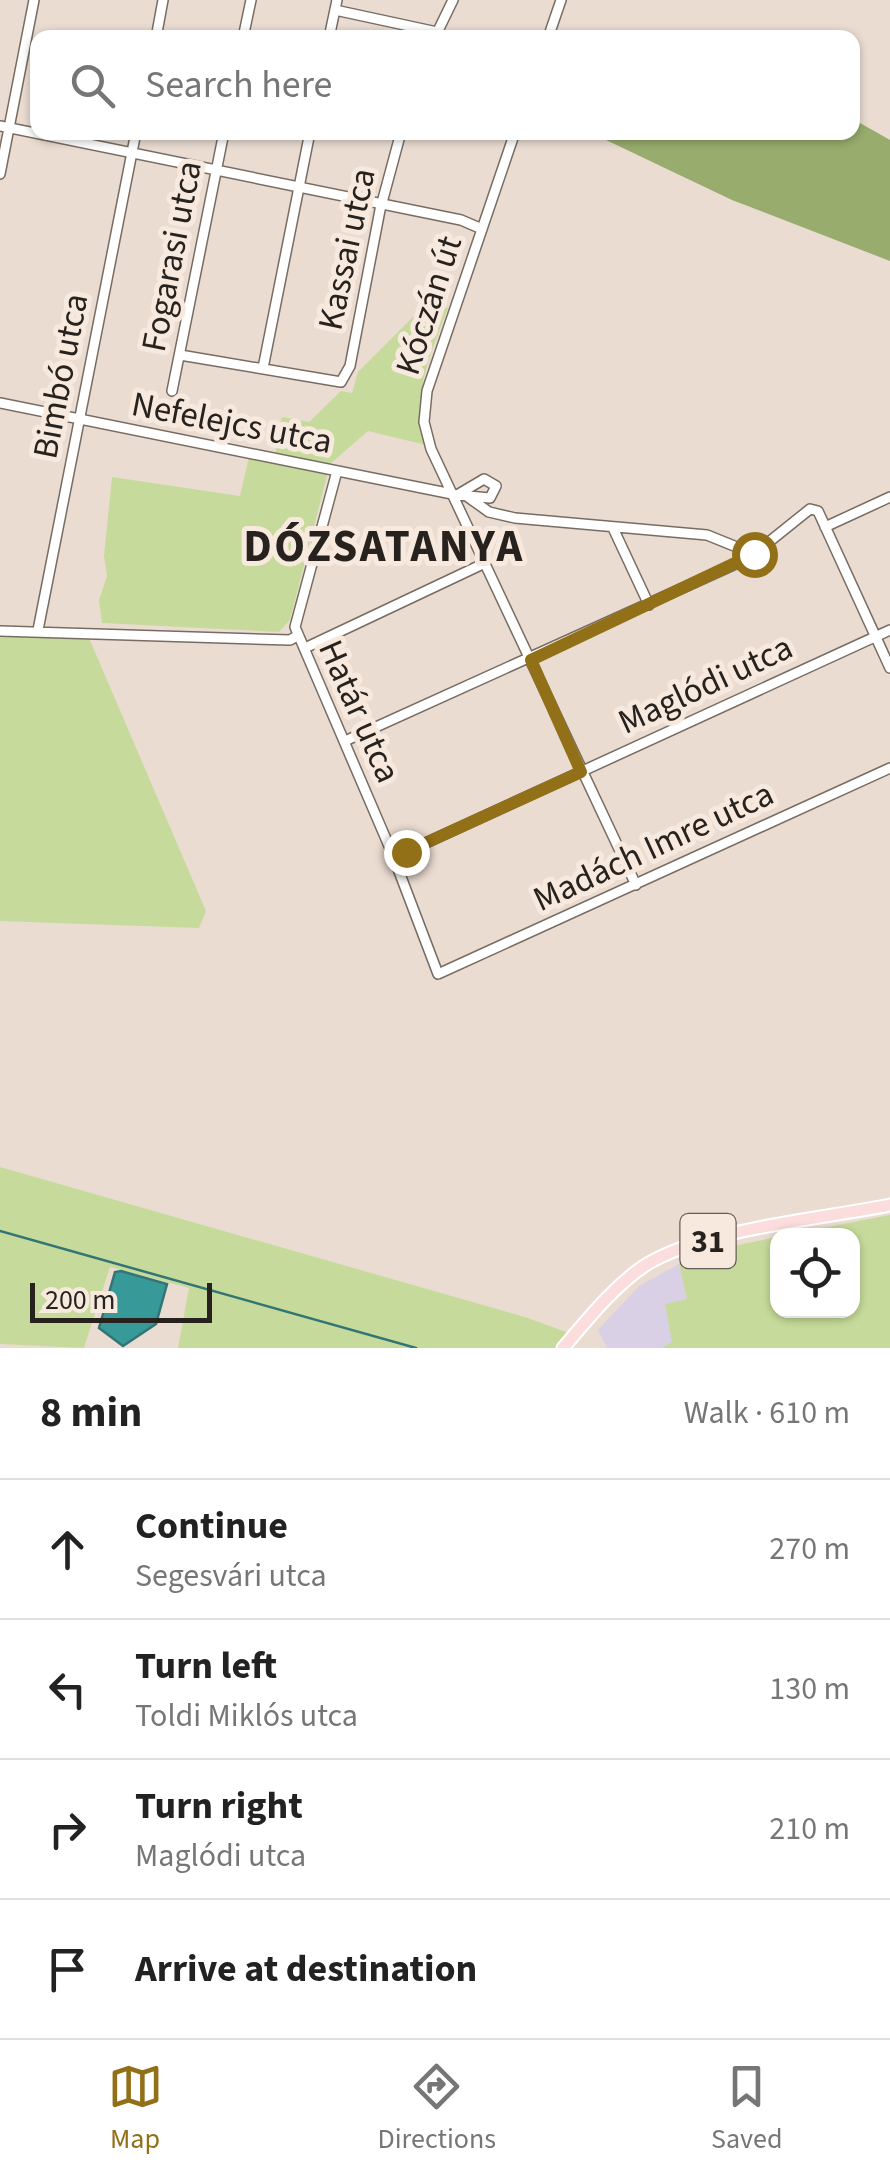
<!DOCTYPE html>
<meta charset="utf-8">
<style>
body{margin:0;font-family:"Source Sans 3",sans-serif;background:#f6f6f6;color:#222}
.controls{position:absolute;right:30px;bottom:30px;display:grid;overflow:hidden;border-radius:20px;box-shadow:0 2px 8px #0004}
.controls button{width:90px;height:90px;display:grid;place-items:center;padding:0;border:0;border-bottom:2px solid #e0e0e0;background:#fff;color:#222;font:50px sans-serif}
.scale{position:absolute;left:30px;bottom:25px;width:182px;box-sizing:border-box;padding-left:10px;border:5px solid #27221d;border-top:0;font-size:28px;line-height:35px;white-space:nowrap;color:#27221d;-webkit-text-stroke:8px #f7e9de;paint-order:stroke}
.stop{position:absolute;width:30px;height:30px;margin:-22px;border:8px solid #927017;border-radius:50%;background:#fff}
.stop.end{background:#927017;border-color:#fff;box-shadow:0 2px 10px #0008}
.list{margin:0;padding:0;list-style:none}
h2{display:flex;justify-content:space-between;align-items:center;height:130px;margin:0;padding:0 40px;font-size:42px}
h2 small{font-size:32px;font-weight:400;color:#767676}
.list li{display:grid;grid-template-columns:65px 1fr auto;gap:30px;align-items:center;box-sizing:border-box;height:140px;padding:0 40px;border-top:2px solid #e0e0e0}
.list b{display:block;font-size:38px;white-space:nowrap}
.list p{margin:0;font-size:32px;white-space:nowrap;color:#767676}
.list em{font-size:32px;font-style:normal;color:#767676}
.icon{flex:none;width:55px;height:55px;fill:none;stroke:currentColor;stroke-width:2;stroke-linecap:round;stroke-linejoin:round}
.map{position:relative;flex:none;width:890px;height:1348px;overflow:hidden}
.search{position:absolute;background:#fff;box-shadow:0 2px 8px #0004;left:30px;right:30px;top:30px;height:110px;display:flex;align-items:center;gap:25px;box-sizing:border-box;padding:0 35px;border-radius:20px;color:#767676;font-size:38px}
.sheet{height:690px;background:#fff}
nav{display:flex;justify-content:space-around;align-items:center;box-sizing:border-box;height:140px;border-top:2px solid #e0e0e0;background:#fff;font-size:28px;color:#767676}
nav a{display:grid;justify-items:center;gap:5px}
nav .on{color:#927017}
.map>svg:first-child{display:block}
.industrial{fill:#dad0e5}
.green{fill:#c6db9b}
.forest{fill:#98ac6d}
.water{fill:#389999;stroke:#337574;stroke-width:2.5}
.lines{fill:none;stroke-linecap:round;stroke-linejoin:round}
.stream{stroke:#337574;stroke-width:2.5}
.minor-casing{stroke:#786c62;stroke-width:12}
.major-casing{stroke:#fff;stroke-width:15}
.minor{stroke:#fff;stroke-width:9}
.major{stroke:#fbdddd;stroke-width:11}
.route{stroke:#927017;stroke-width:12}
.labels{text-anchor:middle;stroke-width:10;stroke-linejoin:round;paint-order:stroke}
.shield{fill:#f7e9de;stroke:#655e57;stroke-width:2.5}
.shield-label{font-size:32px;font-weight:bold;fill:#27221d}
.street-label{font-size:35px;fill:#27221d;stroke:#f7e9de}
.district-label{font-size:45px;font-weight:bold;letter-spacing:2.5px;fill:#27221d;stroke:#f7e9de}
</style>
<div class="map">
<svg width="890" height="1348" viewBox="0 0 890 1348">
<rect width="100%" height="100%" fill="#eadcd1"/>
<!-- industrial -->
<path class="industrial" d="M679 1264 687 1299 672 1342 661 1348H607L598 1330 639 1286Z"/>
<!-- green -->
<path class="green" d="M427 303 448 308C430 356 411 394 426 445L368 431 330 464 290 620 279 632 102 623 99 600 107 576 104 556 112 477 240 496 249 457 274 461 282 417 309 422 341 391 352 393 358 372Z
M0 637 89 638 206 911 199 928 0 921Z
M0 1167 525 1317 569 1333 555 1348H178L189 1288 110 1267 84 1348 0 1344Z
M890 1215V1348H661L672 1342 665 1304 687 1299 679 1264 708 1251 777 1237 778 1310H852V1236L786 1235Z"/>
<!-- forest -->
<path class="forest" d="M853 119 890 140V261L732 200 606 140 609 132H852Z"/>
<!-- water -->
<path class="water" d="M121 1271 167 1284 156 1324 123 1346 99 1328 115 1272Z"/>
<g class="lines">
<!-- stream -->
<path class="stream" d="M0 1231 416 1348"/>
<defs>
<path id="minor" d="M335 10 437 32
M436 35 453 0
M156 38 163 0
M243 38 251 0
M329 38 337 0
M548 38 561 0
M0 126 461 220 482 229
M515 132 427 391 424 422 431 449 636 885
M0 174 34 0
M180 355 341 382 350 366 380 210 401 132
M263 368 310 132
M172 391 224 132
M0 403 457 495 490 498 496 486 484 479 457 495
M337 471 295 627 392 853 438 974 890 768
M468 497 489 512 515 518 707 535 754 554
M825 527 890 497
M613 528 649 605
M38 630 136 132
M0 631 290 640 297 636
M305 648 485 563
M345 741 749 558 810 509 818 511 890 668
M392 853 406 852 890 630"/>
<path id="major" d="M563 1348C588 1319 612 1288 644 1266 702 1229 821 1219 890 1205"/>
</defs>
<!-- minor casing -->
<use href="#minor" class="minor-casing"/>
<!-- major casing -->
<use href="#major" class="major-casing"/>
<!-- minor -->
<use href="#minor" class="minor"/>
<!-- major -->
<use href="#major" class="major"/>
</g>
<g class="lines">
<!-- route -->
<path class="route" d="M406 852 581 772 531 660 754 554"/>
</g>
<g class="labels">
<!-- shield labels -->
<rect class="shield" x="680.5" y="1214" width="55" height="54" rx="8"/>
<g class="shield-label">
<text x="708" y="1252">31</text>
</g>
<!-- street labels -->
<g class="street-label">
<text transform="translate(346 249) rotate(-78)" y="12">Kassai utca</text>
<text transform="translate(171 256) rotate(-79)" y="12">Fogarasi utca</text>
<text transform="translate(428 305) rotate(-72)" y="12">Kóczán út</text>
<text transform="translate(60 376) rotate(-79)" y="12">Bimbó utca</text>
<text transform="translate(232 422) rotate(11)" y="12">Nefelejcs utca</text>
<text transform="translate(705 684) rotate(-25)" y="12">Maglódi utca</text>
<text transform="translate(360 711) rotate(66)" y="12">Határ utca</text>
<text transform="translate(653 846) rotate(-25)" y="12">Madách Imre utca</text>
</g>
<!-- district labels -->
<g class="district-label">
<text x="384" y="561">DÓZSATANYA</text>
</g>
</g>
</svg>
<div class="controls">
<button><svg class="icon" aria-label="locate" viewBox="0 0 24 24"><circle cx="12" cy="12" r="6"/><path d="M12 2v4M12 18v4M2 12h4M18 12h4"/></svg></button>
</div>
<div class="scale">200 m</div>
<div class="stop" style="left:754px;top:554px"></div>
<div class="stop end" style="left:406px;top:852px"></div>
<div class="search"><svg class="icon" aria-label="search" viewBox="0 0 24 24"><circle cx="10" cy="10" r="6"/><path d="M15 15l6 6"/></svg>Search here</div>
</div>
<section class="sheet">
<h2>8 min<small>Walk · 610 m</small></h2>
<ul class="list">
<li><svg class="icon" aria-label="ahead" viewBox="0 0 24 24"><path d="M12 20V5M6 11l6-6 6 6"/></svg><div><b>Continue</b><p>Segesvári utca</p></div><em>270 m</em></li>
<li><svg class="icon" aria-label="left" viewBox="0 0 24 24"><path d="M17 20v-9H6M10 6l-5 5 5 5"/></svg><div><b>Turn left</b><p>Toldi Miklós utca</p></div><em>130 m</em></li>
<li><svg class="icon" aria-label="right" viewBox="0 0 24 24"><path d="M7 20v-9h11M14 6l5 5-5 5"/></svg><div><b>Turn right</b><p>Maglódi utca</p></div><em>210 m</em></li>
<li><svg class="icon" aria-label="arrive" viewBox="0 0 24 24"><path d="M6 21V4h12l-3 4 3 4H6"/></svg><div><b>Arrive at destination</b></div></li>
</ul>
</section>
<nav>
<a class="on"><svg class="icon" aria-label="map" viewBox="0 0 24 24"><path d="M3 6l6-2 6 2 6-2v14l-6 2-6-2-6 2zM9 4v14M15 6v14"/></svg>Map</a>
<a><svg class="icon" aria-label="directions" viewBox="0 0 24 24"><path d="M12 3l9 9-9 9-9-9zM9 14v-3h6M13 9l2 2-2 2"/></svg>Directions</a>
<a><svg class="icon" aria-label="saved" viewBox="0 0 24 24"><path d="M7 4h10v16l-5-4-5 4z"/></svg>Saved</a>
</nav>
